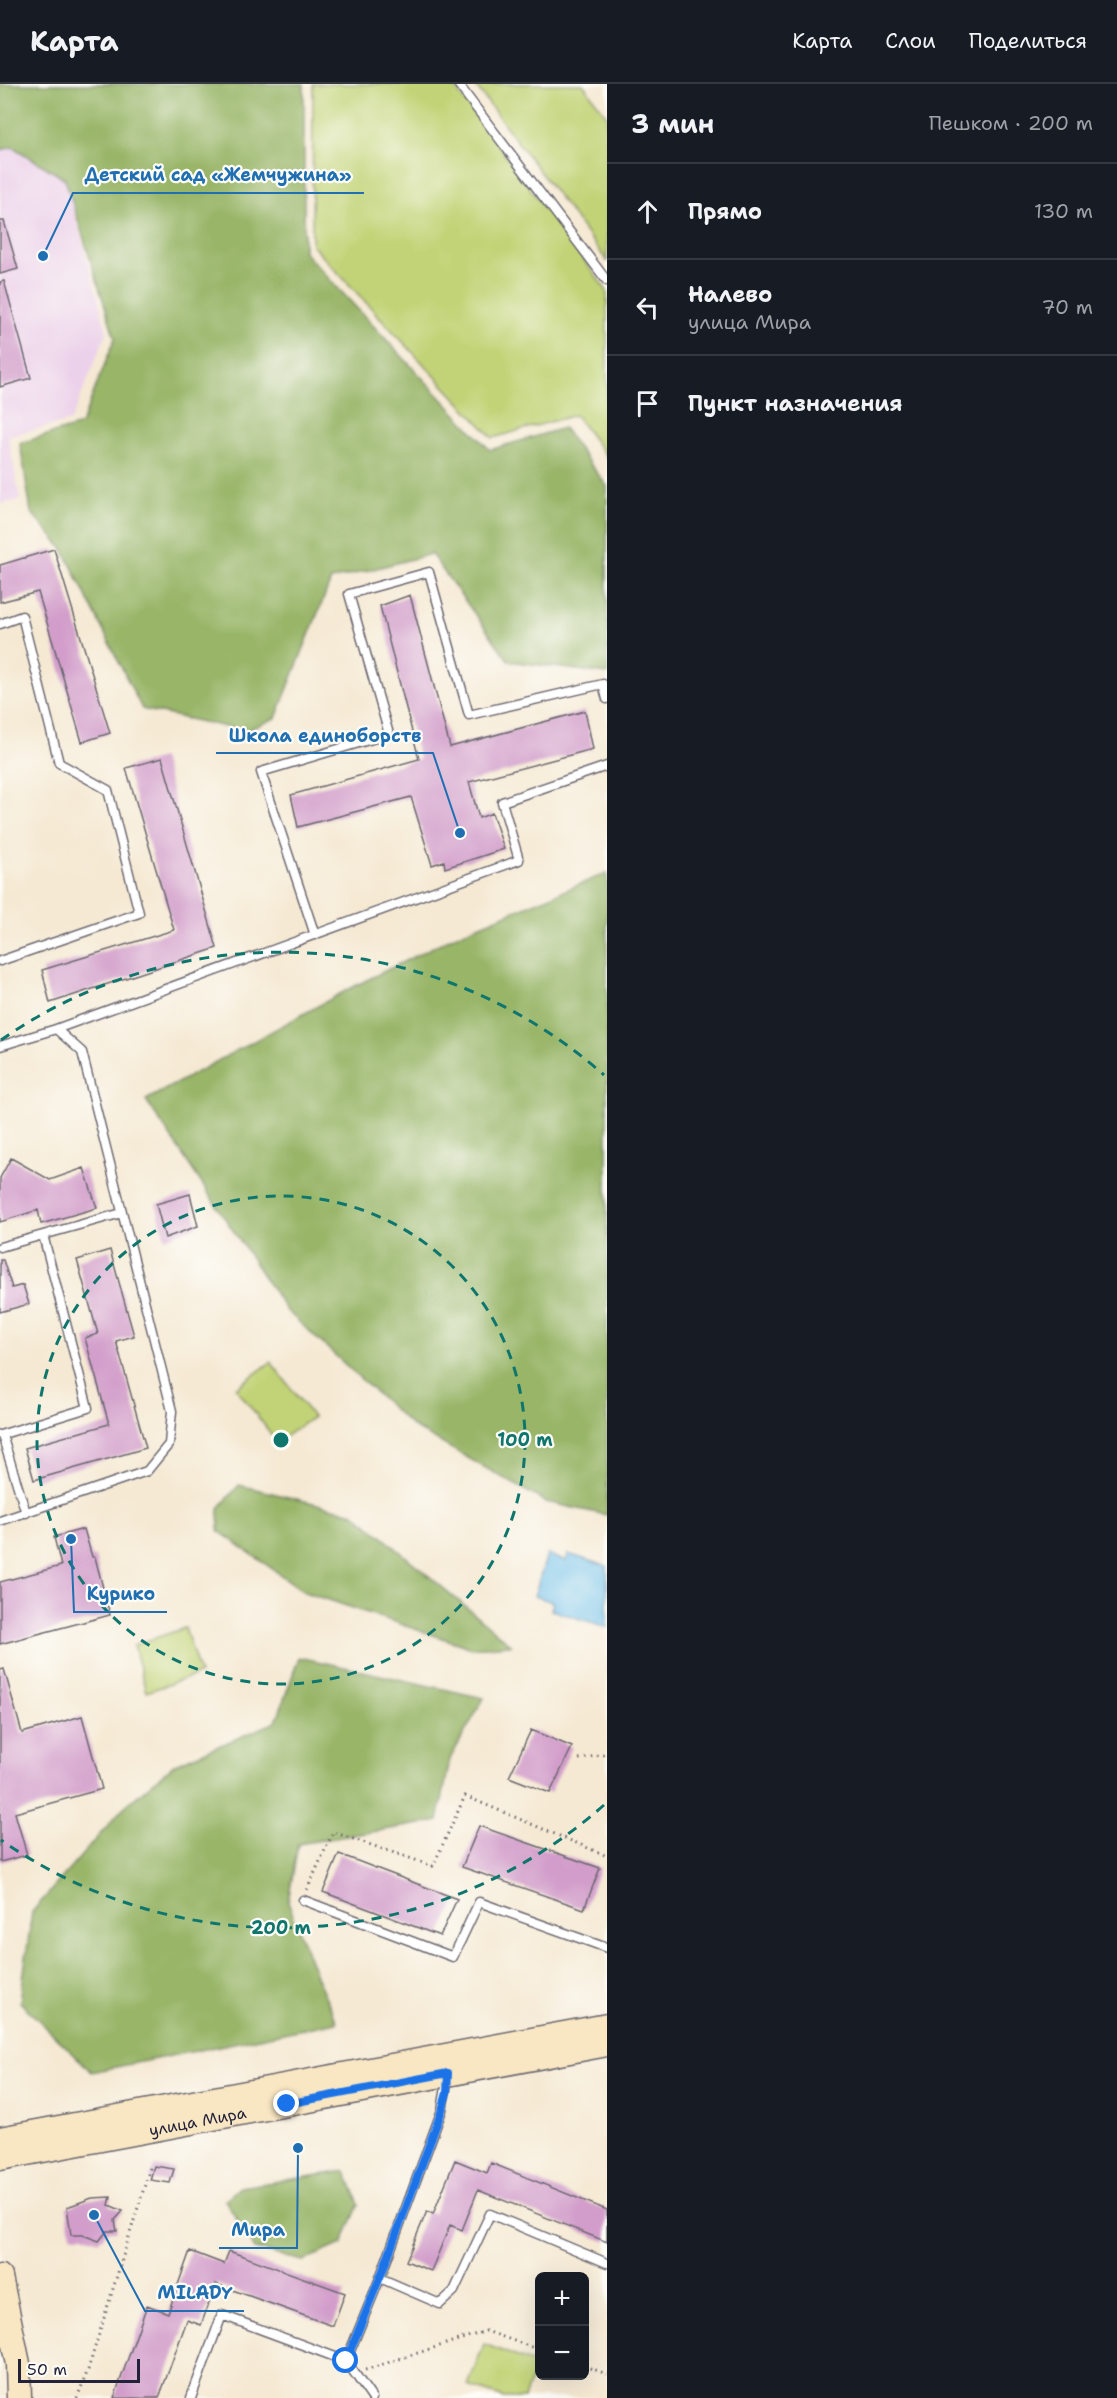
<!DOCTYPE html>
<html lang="ru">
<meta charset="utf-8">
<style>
body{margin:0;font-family:"Shantell Sans",sans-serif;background:#20242c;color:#f1f3f6}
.controls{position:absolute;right:18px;bottom:18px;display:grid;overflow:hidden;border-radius:9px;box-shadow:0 6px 24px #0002}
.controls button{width:54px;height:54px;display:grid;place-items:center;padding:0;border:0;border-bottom:2px solid #363941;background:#171b24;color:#f1f3f6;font:30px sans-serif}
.scale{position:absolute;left:18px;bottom:15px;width:122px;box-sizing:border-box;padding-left:6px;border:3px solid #22223b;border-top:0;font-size:16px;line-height:21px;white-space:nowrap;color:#22223b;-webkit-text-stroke:4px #fdfcf7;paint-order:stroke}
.stop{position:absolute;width:18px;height:18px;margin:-14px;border:4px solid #1a73e8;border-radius:50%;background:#fff}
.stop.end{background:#1a73e8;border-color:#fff;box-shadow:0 2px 6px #0008}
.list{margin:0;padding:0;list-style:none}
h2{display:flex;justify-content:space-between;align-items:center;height:78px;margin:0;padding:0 24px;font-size:26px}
h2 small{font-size:20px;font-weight:400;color:#9ea1a6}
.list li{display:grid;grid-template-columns:39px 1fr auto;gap:18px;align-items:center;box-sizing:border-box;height:96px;padding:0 24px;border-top:2px solid #363941}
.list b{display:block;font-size:22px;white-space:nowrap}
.list p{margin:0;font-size:20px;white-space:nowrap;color:#9ea1a6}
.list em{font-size:20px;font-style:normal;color:#9ea1a6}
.icon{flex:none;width:33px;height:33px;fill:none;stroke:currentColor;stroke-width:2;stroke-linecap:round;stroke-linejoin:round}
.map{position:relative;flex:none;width:607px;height:2314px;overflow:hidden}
header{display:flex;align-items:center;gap:36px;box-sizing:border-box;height:84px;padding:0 30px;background:#171b24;border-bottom:2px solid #363941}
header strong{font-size:28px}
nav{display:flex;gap:33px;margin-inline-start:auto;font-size:21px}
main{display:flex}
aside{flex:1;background:#171b24}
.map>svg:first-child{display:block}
.built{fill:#ecd1ea}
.green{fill:#c1d376;stroke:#727a58;stroke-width:1.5}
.forest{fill:#98b567;stroke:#5d6c51;stroke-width:1.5}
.water{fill:#6ebfe9;stroke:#487092;stroke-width:1.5}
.building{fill:#d29dca}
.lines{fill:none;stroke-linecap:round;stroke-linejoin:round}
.service-casing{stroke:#6c6870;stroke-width:11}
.secondary-casing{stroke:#6c6870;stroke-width:27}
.path{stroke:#6c6870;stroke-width:3;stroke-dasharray:1.5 4.5;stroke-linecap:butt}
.service{stroke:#fff;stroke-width:8}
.secondary{stroke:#f9e7c3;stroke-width:24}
.route{stroke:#1a73e8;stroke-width:8}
.ring{fill:none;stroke:#0f766e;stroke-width:3;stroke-dasharray:10 8}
.labels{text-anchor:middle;stroke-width:4.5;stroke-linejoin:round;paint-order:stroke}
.street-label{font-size:16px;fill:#22223b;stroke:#fdfcf7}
.centre{fill:#0f766e;stroke:#fdfcf7;stroke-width:3}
.ring-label{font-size:18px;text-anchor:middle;font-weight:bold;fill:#0f766e;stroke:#fdfcf7;stroke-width:4.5;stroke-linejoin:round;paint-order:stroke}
.leader{fill:none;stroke:#1f6fb2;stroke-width:2}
.callout-dot{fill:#1f6fb2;stroke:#fdfcf7;stroke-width:2}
.callout-label{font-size:18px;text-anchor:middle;font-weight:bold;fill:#1f6fb2;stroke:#fdfcf7;stroke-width:4.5;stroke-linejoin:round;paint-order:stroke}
</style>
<header>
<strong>Карта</strong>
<nav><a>Карта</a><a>Слои</a><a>Поделиться</a></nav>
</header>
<main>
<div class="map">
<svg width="607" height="2314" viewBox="0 0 607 2314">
<rect width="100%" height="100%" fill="#fdfcf7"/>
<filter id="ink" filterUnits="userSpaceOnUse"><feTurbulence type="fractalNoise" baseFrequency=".0167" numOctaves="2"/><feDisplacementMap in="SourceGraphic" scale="12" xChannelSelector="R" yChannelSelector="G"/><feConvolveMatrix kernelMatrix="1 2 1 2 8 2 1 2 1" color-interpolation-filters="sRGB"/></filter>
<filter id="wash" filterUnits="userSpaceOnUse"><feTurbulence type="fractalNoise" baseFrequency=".008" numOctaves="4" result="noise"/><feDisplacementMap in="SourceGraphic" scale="24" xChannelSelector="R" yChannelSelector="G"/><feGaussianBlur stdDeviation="1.35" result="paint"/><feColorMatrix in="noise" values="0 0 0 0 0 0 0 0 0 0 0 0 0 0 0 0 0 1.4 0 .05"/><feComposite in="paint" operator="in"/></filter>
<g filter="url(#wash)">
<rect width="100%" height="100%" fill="#f5e9d3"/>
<!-- built -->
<path class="built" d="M12 63 65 95 107 248 71 337 8 352 20 416 0 420V66Z"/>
<!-- green -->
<path class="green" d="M313 0H452L607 207V373L575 331 493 354 312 161Z
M474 0H583L607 32V177Z
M271 1278 313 1333 277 1358 236 1304Z
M185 1544 200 1590 146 1608 134 1561Z
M484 2260 536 2280 524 2314H504L468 2302Z"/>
<!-- forest -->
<path class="forest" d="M0 0H304V168L490 366 563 344 607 402V590L509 577 431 470 331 496 276 634 245 647 142 625 63 465 31 428 20 359 81 341 115 254 65 95 13 63 0 66Z
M607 789V1431L546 1418 413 1343 286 1226 146 1016 349 905 461 849Z
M239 1401 354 1429 511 1561 472 1564 305 1508 219 1447V1424Z
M299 1573 484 1614 450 1675 438 1737 298 1760 288 1818 316 1892 337 1938 92 1988 20 1918 32 1828 123 1724 175 1680 276 1638Z
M346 2087 359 2120 342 2160 303 2177 255 2165 225 2116 240 2103Z"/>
<!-- water -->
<path class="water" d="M568 1470 607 1482V1543L551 1526 553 1518 534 1512 547 1471 566 1477Z"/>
<g id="blocks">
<!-- building -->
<path class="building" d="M0 137H4L18 185 0 190Z
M4 197 31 294 0 303V198Z
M54 465 110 649 82 658 38 508 0 518V481Z
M410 511 450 663 585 627 593 665 469 698 479 734 492 729 504 765 445 784 444 777 432 781 411 713 298 743 291 711 419 675 380 522Z
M162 674 217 864 50 919 42 886 174 846 126 684Z
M11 1074 50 1096 84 1084 97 1124 41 1140 38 1126 0 1138V1094Z
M190 1110 198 1142 165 1154 156 1120Z
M110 1166 134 1252 116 1257 146 1364 34 1396 25 1364 109 1340 85 1254 98 1250 77 1176Z
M0 1176H3L12 1204 23 1201 29 1220 0 1228Z
M84 1445 92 1473H95L110 1531 0 1560V1498L61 1482 54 1453Z
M4 1585 22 1649 82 1632 102 1705 15 1729 27 1771 0 1778V1586Z
M531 1646 572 1663 550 1709 509 1693Z
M479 1742 600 1784 584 1825 462 1783Z
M339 1770 457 1815 440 1852 323 1808Z
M455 2076 487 2089 491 2079 607 2126V2158L478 2106 462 2146 450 2141 431 2187 406 2177 427 2127 433 2130Z
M154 2082 174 2085 170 2099 150 2096Z
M111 2113 109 2121 123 2127 115 2136 117 2147H107L99 2157 83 2151H71L67 2123 92 2114Z
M190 2167 224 2180 229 2167 345 2209 333 2242 216 2200 201 2241 187 2236 159 2314H114L147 2221 168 2229Z"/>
</g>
</g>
<g filter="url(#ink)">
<use href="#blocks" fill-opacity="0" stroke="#6c6870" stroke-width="1.5"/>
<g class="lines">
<defs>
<path id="service" d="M458 0 607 197
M0 540 22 532 59 679 108 706 139 829 0 877
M315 851 261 688 389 650 349 510 429 488 469 631 603 600 607 615
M56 945 519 776 502 718 607 682
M0 962 56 945 82 968 172 1327 169 1360 147 1387 0 1437
M0 1163 122 1129
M0 1351 88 1324 43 1151
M2 1351 26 1429
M303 1816 453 1873 479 1818 607 1864
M448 1992 442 2026 380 2194 440 2220 454 2207 490 2130 607 2179
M346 2277 372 2314
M191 2314 222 2231 346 2277 380 2194"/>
<g id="secondary">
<path d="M0 2055 607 1942"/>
<path id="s1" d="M0 2074 607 1960"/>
<path d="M0 2193 18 2280 19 2314"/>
</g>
</defs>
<!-- service casing -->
<use href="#service" class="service-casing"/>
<!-- secondary casing -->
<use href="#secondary" class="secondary-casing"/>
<!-- path -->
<path class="path" d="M579 1675 607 1670
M307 1806 333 1748 433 1782 465 1712 607 1772
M584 2282 607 2290
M365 2286 486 2247 540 2266
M77 2314 88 2286 151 2081"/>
<!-- service -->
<use href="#service" class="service"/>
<!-- secondary -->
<use href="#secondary" class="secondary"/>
</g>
</g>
<g class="lines" filter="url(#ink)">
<!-- route -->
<path class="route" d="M287 2020 448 1989 447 2009 442 2026 383 2186 346 2277"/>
</g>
<!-- distance rings -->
<g class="ring">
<circle cx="281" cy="1356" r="244"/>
<path d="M604 1721A488 488 0 0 1 1 1756M1 956A488 488 0 0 1 604 991"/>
</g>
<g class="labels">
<!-- street labels -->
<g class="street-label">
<text dy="6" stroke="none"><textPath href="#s1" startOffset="201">улица Мира</textPath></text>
</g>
</g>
<circle cx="281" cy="1356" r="9" class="centre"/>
<g class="ring-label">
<text x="525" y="1362">100 m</text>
<text x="281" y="1850">200 m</text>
</g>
<!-- callouts -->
<path class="leader" d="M43 172L73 109H364M460 749L433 669H216M71 1455L74 1528H167M298 2064L297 2164H219M94 2131L145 2227H244"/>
<g class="callout-dot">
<circle cx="43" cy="172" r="6"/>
<circle cx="460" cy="749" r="6"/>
<circle cx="71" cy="1455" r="6"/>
<circle cx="298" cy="2064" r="6"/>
<circle cx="94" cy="2131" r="6"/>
</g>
<g class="callout-label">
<text x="218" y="97">Детский сад «Жемчужина»</text>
<text x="325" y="658">Школа единоборств</text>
<text x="121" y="1516">Курико</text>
<text x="258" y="2152">Мира</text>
<text x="195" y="2215">МILADY</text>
</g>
</svg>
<div class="controls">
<button>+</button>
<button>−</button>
</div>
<div class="scale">50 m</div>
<div class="stop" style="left:346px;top:2277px"></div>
<div class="stop end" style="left:287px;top:2020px"></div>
</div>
<aside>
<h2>3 мин<small>Пешком · 200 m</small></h2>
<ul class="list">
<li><svg class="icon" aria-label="ahead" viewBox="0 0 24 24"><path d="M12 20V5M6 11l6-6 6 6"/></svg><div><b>Прямо</b></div><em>130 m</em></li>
<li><svg class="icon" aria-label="left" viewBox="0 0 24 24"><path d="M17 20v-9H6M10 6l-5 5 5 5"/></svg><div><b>Налево</b><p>улица Мира</p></div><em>70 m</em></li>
<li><svg class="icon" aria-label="arrive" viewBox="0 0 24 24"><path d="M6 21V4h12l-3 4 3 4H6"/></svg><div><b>Пункт назначения</b></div></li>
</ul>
</aside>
</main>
